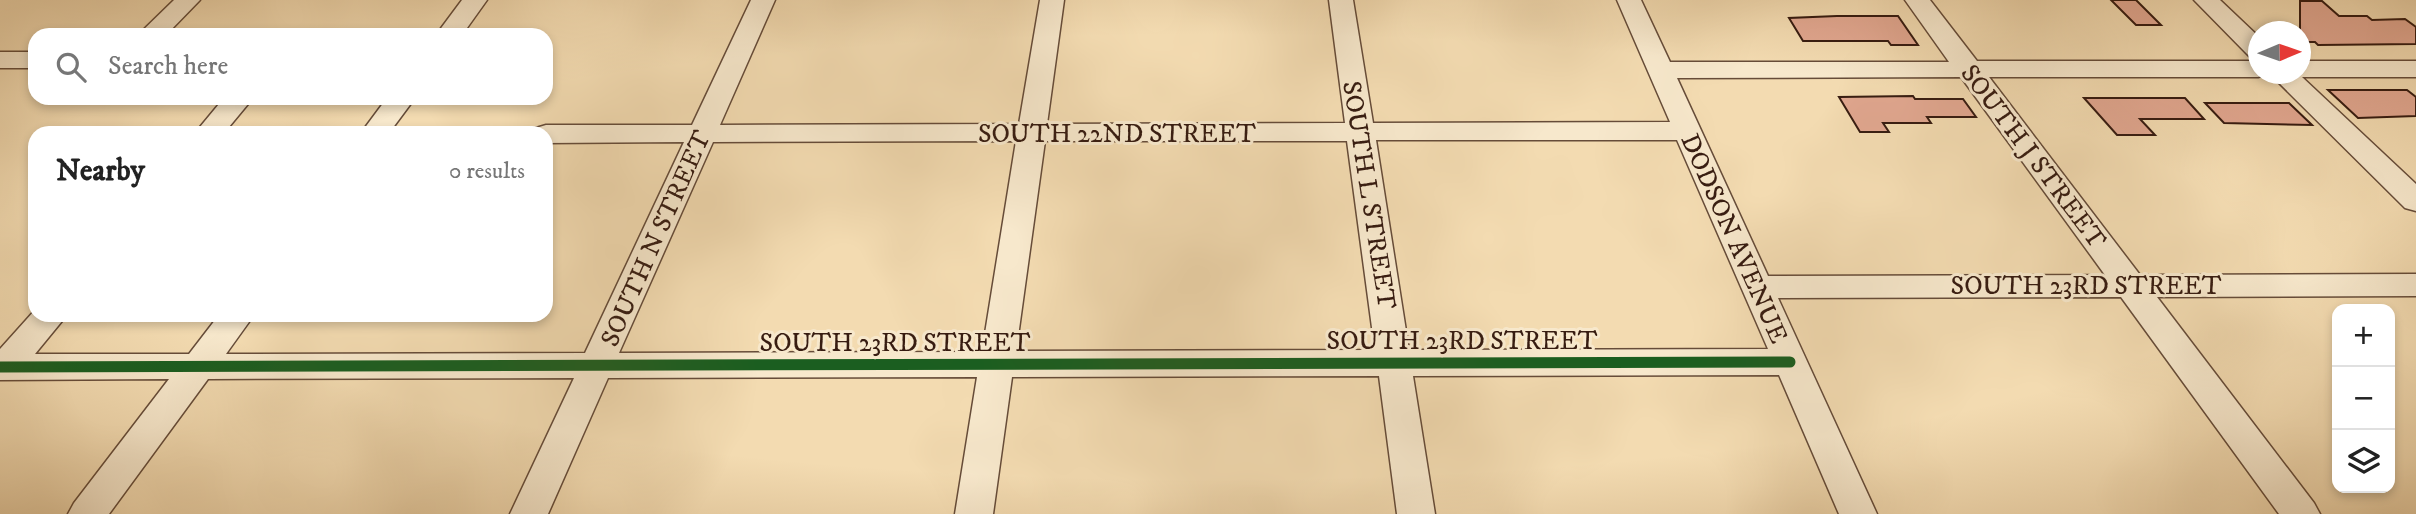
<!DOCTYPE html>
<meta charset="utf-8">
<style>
body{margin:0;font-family:"IM FELL DW Pica",serif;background:#f6f6f6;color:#222}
.controls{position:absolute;right:21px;bottom:21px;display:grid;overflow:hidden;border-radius:14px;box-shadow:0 4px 10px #0003}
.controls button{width:63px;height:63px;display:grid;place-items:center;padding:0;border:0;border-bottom:2px solid #e0e0e0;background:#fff;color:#222;font:35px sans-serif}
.compass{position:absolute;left:2248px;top:21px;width:63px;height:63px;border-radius:50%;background:#fff;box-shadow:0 4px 10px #0003;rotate:88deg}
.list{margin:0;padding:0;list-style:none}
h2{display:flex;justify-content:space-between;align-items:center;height:91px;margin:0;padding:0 28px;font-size:30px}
h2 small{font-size:23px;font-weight:400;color:#767676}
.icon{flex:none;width:38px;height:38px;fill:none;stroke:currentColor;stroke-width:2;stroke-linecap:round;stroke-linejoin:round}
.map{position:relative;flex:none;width:2416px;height:514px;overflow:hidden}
.search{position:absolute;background:#fff;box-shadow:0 4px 10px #0003;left:28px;top:28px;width:525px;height:77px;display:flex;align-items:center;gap:18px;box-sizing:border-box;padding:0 24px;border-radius:21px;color:#767676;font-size:26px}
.panel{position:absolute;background:#fff;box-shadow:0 4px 10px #0003;left:28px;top:126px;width:525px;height:196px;border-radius:21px}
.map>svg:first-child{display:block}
.building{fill:#e1a790;stroke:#371c11;stroke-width:2}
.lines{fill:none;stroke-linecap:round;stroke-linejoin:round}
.minor-casing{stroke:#664c39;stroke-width:3}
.minor{fill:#f7e8cc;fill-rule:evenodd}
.cycleway-casing{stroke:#f7e8cc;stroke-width:16}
.cycleway{stroke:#1b5e20;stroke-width:11}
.labels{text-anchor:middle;stroke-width:6;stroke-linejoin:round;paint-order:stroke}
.street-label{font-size:26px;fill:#371c11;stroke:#f7e8cc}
</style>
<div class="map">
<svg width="2416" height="514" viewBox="0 0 2416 514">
<rect width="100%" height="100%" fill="#f3dbb1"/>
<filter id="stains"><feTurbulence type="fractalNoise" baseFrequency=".00286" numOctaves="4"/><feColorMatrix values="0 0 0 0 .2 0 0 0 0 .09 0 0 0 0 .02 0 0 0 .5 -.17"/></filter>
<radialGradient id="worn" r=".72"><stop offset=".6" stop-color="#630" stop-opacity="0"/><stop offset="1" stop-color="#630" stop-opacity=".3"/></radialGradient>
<!-- building -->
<path class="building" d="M2111 0H2136L2161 25H2136Z
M2300 1H2322L2339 16H2367L2372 20 2405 19 2416 27V44L2318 45 2315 42H2300Z
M1837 16H1898L1918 45H1891L1888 41H1803L1789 18Z
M2328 90H2407L2416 97V116L2358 118Z
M1913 96 1915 99H1963L1976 117H1927L1931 123H1883L1889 132H1860L1839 97Z
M2084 98H2185L2204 119H2140L2155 135H2117Z
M2205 103H2289L2312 125 2224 123Z"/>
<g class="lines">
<defs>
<path id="minor" d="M174 0H200L166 35H138Z
M462 0H487L462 35H436Z
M751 0H775L720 125 1019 124 1040 0H1064L1047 124 1345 123 1329 0H1353L1373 123 1670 122 1617 0H1641L1670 62H1949L1905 0H1930L1977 61H2258V74H2268L2258 77H1989L2140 275 2416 274V296L2157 297 2314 503 2320 514H2279L2121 297 1778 298 1877 514H1839L1779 375 1413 376 1435 514H1397L1379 376 1012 377 993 514H955L977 377 608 378 548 514H510L574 378 208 379 109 514H68L74 503 169 379 0 380V349L35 310V315H67L35 354H189L219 315H254L226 354 585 353 684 142 546 143V133H533L536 128 546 125H692ZM1961 77 2105 275 1768 276 1677 78ZM1376 140H1677L1768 349 1409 350ZM1016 141 982 352 619 353 713 142ZM1045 141H1347L1375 350 1016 351Z
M2194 0H2220L2258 36V58L2249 56Z
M0 52H35V68H0Z
M2300 61H2416V77H2302L2416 184V211L2405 208 2270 74H2300Z
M224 98H253L224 133H195Z
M387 98H415L389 133H361Z"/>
</defs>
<!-- minor casing -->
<use href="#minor" class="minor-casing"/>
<!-- minor -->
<use href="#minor" class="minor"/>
<defs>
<path id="cycleway" d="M0 367 1790 362"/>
</defs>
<!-- cycleway casing -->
<use href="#cycleway" class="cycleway-casing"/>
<!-- cycleway -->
<use href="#cycleway" class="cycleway"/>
</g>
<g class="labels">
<!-- street labels -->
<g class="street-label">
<text x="1117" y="142">SOUTH 22ND STREET</text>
<text transform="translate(2034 156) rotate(53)" y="9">SOUTH J STREET</text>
<text transform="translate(1370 195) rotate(81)" y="9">SOUTH L STREET</text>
<text transform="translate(655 238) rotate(-66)" y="9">SOUTH N STREET</text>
<text transform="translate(1735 238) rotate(66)" y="9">DODSON AVENUE</text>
<text x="2086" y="294">SOUTH 23RD STREET</text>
<text x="1462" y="349">SOUTH 23RD STREET</text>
<text x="895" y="351">SOUTH 23RD STREET</text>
</g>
</g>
<rect width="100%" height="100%" filter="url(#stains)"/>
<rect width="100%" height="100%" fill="url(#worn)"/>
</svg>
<div class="controls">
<button>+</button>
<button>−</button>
<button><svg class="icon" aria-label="layers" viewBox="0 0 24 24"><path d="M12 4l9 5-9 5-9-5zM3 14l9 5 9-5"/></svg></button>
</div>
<svg class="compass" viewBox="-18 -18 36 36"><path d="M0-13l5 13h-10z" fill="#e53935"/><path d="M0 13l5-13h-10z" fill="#767676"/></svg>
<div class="search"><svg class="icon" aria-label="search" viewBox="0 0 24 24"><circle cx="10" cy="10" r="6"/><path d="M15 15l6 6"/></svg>Search here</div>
<section class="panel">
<h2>Nearby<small>0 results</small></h2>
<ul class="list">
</ul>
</section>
</div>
